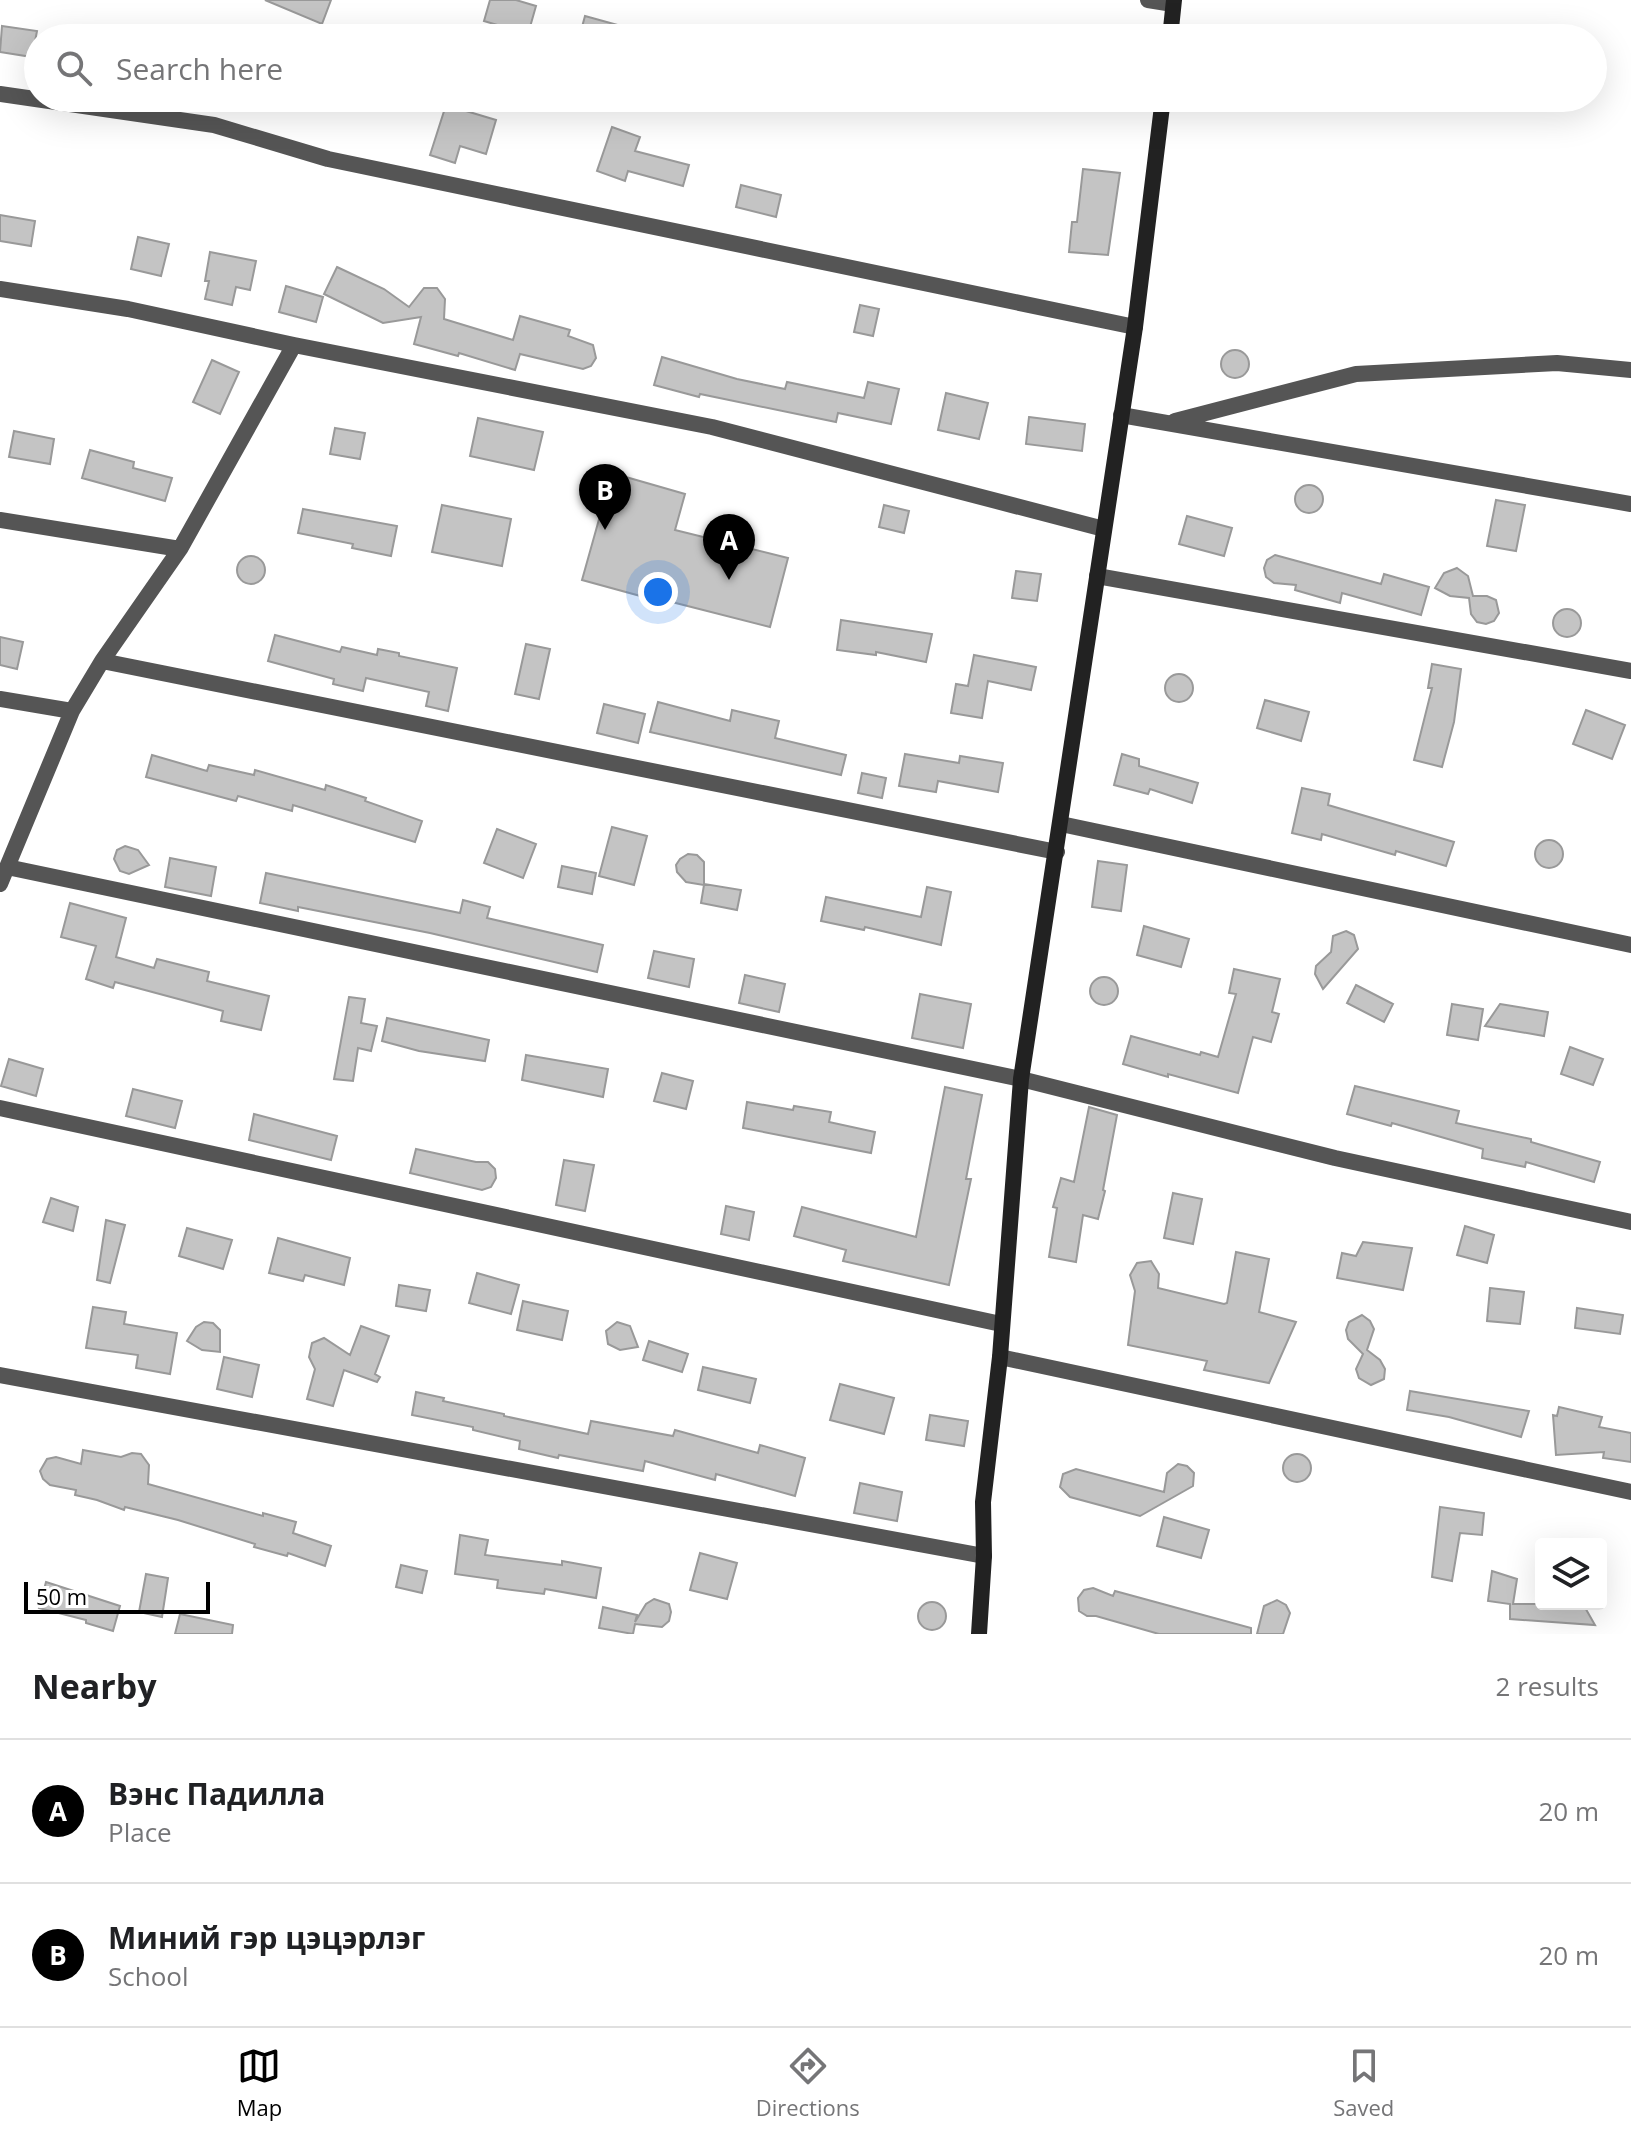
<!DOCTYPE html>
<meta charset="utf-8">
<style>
body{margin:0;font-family:"Open Sans",sans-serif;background:#f6f6f6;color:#202124}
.controls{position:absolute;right:24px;bottom:24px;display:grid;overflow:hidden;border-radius:8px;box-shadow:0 8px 32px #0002}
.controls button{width:72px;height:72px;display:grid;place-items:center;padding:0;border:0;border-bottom:2px solid #e0e0e0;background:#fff;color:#202124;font:40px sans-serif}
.scale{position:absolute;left:24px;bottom:20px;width:186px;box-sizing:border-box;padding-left:8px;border:4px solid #000;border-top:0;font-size:22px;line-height:28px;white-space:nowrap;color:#000;-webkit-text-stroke:6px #fff;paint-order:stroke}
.you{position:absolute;left:658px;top:592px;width:28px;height:28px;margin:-20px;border:6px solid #fff;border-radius:50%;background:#1a73e8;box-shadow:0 0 0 12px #1a73e833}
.badge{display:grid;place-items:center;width:52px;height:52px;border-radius:50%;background:#000;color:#fff;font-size:26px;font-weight:700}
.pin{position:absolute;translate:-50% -66px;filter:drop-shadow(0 2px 4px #0008)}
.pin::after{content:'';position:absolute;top:42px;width:28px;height:24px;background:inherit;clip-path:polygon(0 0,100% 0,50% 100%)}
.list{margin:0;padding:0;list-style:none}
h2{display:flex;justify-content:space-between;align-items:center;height:104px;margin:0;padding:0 32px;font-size:34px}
h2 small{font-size:26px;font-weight:400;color:#757577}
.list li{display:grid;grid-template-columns:52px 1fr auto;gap:24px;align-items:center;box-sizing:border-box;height:144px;padding:0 32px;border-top:2px solid #e0e0e0}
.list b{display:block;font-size:30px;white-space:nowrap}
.list p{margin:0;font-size:26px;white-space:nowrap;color:#757577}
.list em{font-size:26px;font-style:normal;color:#757577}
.icon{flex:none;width:44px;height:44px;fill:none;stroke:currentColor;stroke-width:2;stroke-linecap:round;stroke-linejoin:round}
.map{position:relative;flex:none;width:1631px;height:1634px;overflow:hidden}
.search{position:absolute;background:#fff;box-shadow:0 8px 32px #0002;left:24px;right:24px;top:24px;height:88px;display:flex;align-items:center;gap:20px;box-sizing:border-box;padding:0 28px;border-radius:44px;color:#757577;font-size:30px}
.sheet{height:392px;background:#fff}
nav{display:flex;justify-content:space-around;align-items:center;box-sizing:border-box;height:112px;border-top:2px solid #e0e0e0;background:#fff;font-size:22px;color:#757577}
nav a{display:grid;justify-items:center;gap:4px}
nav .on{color:#000}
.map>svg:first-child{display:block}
.building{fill:#c4c4c4;stroke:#999;stroke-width:2}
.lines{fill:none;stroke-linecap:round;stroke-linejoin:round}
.street{stroke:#555;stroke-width:16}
.secondary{stroke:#222;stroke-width:16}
</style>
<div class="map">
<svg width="1631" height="1634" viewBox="0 0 1631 1634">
<rect width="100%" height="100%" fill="#fff"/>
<!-- building -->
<path class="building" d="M265 0H331L322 24Z
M490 0H516L536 6 528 34 484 21Z
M585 16 643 32V38H579Z
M2 26 37 31 32 57 0 52Z
M446 105 496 120 486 154 460 146 455 163 430 155Z
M612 127 640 137 635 151 689 165 683 186 628 171 625 181 597 171Z
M1083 169 1120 173 1108 255 1069 252 1072 222H1077Z
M741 185 781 195 776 217 736 207Z
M0 215 35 221 31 246 0 241Z
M138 237 169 244 161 276 131 269Z
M210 252 256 261 250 290 236 287 232 305 205 299 209 281H205Z
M337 267 384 289 409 307 424 288H437L445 299 444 319 513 340 520 316 570 330 568 336 593 345 596 358 591 366 583 369 520 354 515 370 459 353 458 356 414 344 421 317 383 323 324 294Z
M286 286 323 297 316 322 279 312Z
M860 305 879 309 873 336 854 332Z
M1221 364a14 14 0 1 1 28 0a14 14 0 1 1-28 0Z
M662 357 737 379 785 389 787 382 864 398 868 382 899 389 891 424 838 413 836 422 700 394 699 397 654 385Z
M212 360 239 372 220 414 193 402Z
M946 393 988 403 979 439 938 430Z
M1029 417 1085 424 1082 451 1026 444Z
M478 418 543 432 534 470 470 456Z
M335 428 365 433 360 459 330 454Z
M14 431 54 439 50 464 9 457Z
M90 450 134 462 133 468 172 478 165 501 82 478Z
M612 473 685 494 675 530 788 558 770 627 656 598 655 600 582 580Z
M1295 499a14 14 0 1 1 28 0a14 14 0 1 1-28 0Z
M1496 500 1525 505 1516 551 1487 546Z
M442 505 511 519 502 566 432 552Z
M884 505 909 511 904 533 879 527Z
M303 509 397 526 391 556 352 548 353 544 298 533Z
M1187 516 1232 528 1224 556 1179 544Z
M1275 555 1381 584 1384 574 1429 587 1421 615 1342 593 1340 603 1295 590 1296 585 1274 583 1266 577 1264 568 1267 560Z
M237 570a14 14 0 1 1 28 0a14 14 0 1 1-28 0Z
M1457 568 1468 576 1473 596H1487L1496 600 1499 613 1494 621 1486 624 1477 622 1471 614 1469 598 1450 596 1435 588 1444 573Z
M1016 571 1041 574 1037 601 1012 598Z
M1553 623a14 14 0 1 1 28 0a14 14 0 1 1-28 0Z
M841 620 932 634 926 662 876 652V655L837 650Z
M275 635 340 652 342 647 377 655 378 649 399 653V656L457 668 448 711 426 706 429 692 366 678 363 691 333 684 334 679 268 661Z
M0 637 23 642 17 669 0 665Z
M526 644 550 649 539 699 515 694Z
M974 655 1036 667 1031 690 988 681 982 718 951 713 956 684 968 686Z
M1432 664 1461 669 1454 722 1442 767 1414 760 1432 688H1428Z
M1165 688a14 14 0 1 1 28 0a14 14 0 1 1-28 0Z
M1265 700 1309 712 1301 741 1257 728Z
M658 702 730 721 732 710 779 721 775 738 846 755 841 775 650 732Z
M604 704 645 714 638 743 597 733Z
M1586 710 1625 725 1612 759 1573 744Z
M905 754 959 763 960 756 1003 763 998 792 938 781 936 792 899 786Z
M1122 754 1139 759V766L1198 783 1192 803 1150 789 1148 794 1114 785Z
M152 755 207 771 209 765 254 775 255 770 325 790 326 785 366 798 365 801 422 821 415 842 293 805 292 811 238 796 236 801 146 777Z
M862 773 886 778 882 798 858 793Z
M1302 788 1330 794 1328 805 1454 842 1446 866 1396 851 1395 855 1322 834 1321 840 1292 833Z
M612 827 647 836 634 885 599 876Z
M497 829 536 844 523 878 484 863Z
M1535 854a14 14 0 1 1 28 0a14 14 0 1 1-28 0Z
M125 846 138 850 149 865 129 874 120 871 114 859 117 850Z
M688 854 697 855 704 862V884L741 890 737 910 701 903 704 885 686 882 677 872 676 865 680 859Z
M170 858 216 867 211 896 165 887Z
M1098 861 1127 865 1121 911 1092 907Z
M562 866 596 873 592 894 558 887Z
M266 873 460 913 463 900 490 907 487 918 603 945 597 972 430 933 298 907V911L260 903Z
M927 887 951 892 941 945 865 927 864 930 821 921 826 897 921 917Z
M70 903 126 918 116 957 154 968 157 959 209 972 207 981 269 996 261 1030 221 1021 223 1011 115 982 113 988 86 979 96 946 61 937Z
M1144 926 1189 939 1181 967 1137 955Z
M1346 931 1354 935 1358 949 1323 989 1315 974 1316 966 1331 952 1333 936Z
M654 951 694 959 689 987 648 978Z
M1234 969 1280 979 1272 1012 1279 1014 1271 1042 1253 1037 1238 1093 1168 1074V1077L1123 1064 1131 1036 1200 1055 1201 1052 1218 1057 1236 994 1229 993Z
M745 975 785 984 779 1012 739 1003Z
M1090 991a14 14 0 1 1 28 0a14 14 0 1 1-28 0Z
M1356 985 1393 1004 1384 1022 1347 1003Z
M920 994 971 1004 963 1048 912 1038Z
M349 997 365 999 361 1023 377 1026 371 1051 358 1048 353 1081 334 1079Z
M1452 1004 1483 1009 1478 1040 1447 1035Z
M1500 1004 1548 1012 1544 1036 1485 1026Z
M387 1018 489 1040 485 1061 419 1051 382 1041Z
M1570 1047 1603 1059 1593 1085 1561 1074Z
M526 1055 608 1069 603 1097 522 1080Z
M9 1059 43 1069 36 1096 1 1086Z
M662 1073 693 1081 686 1109 654 1101Z
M1355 1086 1459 1111 1456 1123 1531 1139V1142L1600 1162 1594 1182 1526 1162 1525 1167 1482 1158 1483 1149 1392 1123 1391 1126 1347 1114Z
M945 1087 982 1095 966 1179H971L949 1285 843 1261 846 1250 794 1236 802 1207 916 1237Z
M133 1089 182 1101 175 1128 126 1116Z
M747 1102 793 1110 794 1106 831 1112 829 1122 875 1132 871 1153 743 1128Z
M1089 1107 1117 1115 1103 1190 1105 1191 1098 1219 1083 1215 1076 1262 1049 1257 1057 1208 1053 1207 1061 1178 1074 1182Z
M254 1114 337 1136 331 1160 249 1140Z
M416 1149 476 1162H488L495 1169 496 1178 491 1187 482 1190 410 1173Z
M564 1160 594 1165 585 1211 556 1205Z
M1173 1193 1202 1199 1193 1244 1164 1238Z
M51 1198 78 1207 73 1231 43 1222Z
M726 1206 754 1212 749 1240 721 1234Z
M106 1220 125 1225 110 1283 97 1280Z
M1465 1226 1494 1235 1487 1263 1457 1255Z
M187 1228 232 1240 223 1269 179 1256Z
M278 1238 350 1258 344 1285 305 1275 303 1281 269 1273Z
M1363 1242 1412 1248 1403 1290 1337 1278 1342 1253 1356 1256Z
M1236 1252 1269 1259 1259 1312 1296 1322 1269 1383 1204 1370 1207 1361 1128 1345 1135 1291 1130 1275 1137 1263 1151 1261 1159 1274 1158 1288 1224 1304 1227 1303Z
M477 1273 519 1285 511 1314 469 1303Z
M399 1285 430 1290 426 1311 396 1306Z
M1490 1288 1524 1292 1520 1324 1487 1321Z
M523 1301 568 1311 562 1340 517 1330Z
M93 1307 126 1312 124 1324 177 1333 170 1374 136 1368 138 1355 86 1348Z
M1577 1308 1623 1315 1620 1334 1575 1328Z
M1362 1315 1370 1321 1374 1329 1367 1350 1380 1360 1385 1369 1384 1379 1371 1385 1359 1378 1356 1369 1363 1354 1348 1339 1346 1330 1349 1322Z
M204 1322 213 1323 220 1330V1352L202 1350 187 1341 196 1327Z
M617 1322 630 1326 638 1347 620 1350 608 1344 606 1331Z
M361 1326 389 1336 375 1374 380 1377 377 1382 344 1370 333 1406 307 1399 315 1369 309 1357 312 1343 324 1338 350 1355Z
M649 1341 688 1354 682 1372 643 1360Z
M224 1357 259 1365 252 1397 217 1389Z
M703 1367 756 1379 750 1403 698 1390Z
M840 1384 894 1398 884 1434 830 1420Z
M1410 1391 1529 1411 1521 1437 1449 1417 1407 1410Z
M416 1392 444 1398 443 1401 504 1414V1416L588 1434 591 1421 673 1436 675 1430 758 1453 760 1445 805 1458 795 1496 716 1474 715 1480 645 1461 643 1471 559 1455 558 1458 519 1449 520 1441 473 1430V1427L412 1415Z
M1559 1407 1602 1417 1599 1427 1631 1433V1462L1603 1458 1604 1452 1556 1455 1553 1415 1557 1416Z
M930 1415 968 1421 964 1446 926 1440Z
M83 1450 121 1457 132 1453 141 1454 149 1465 148 1484 263 1516V1513L296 1522 293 1533 331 1546 325 1566 288 1553 287 1556 254 1547 255 1544 178 1520 125 1507 124 1510 97 1500 75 1495 76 1490 50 1485 43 1479 40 1471 47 1459 56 1457 81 1464Z
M1283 1468a14 14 0 1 1 28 0a14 14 0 1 1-28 0Z
M1178 1464 1187 1466 1194 1473 1193 1486 1140 1516 1070 1497 1060 1487 1063 1474 1076 1469 1164 1492 1167 1473Z
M860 1483 902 1492 897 1521 854 1513Z
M1440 1507 1484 1513 1482 1535 1460 1533 1452 1581 1432 1577Z
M1164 1517 1209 1530 1201 1558 1157 1546Z
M460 1535 488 1540 485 1555 562 1565V1561L601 1568 596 1598 545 1589 544 1594 497 1588 498 1580 455 1574Z
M700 1553 737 1563 727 1599 690 1590Z
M401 1565 427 1571 422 1593 396 1587Z
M1492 1571 1517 1579 1513 1604H1583L1595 1625 1510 1619V1604L1488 1601Z
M146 1574 168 1578 162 1617 139 1612Z
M46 1582 120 1606 113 1631 86 1623V1620L39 1608Z
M1093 1588 1113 1596 1115 1591 1251 1628V1634H1159L1096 1616H1087L1079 1611 1078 1598 1084 1590Z
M654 1599 669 1604 671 1612 669 1621 662 1627 635 1624 633 1634 599 1628 603 1607 637 1615 635 1622 646 1604Z
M1277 1600 1286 1605 1290 1613 1283 1634H1257L1264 1606Z
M918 1616a14 14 0 1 1 28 0a14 14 0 1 1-28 0Z
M180 1614 233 1625 232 1634H175Z"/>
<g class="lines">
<!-- street -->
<path class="street" d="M1148 0 1173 4
M0 94 214 125 328 159 1135 327
M0 289 128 309 294 345 712 427 1104 529
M1121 415 1631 504
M1175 421 1356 374 1557 363 1631 370
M0 520 180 549
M1097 576 1631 671
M102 661 1057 852
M0 699 72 711
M1061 824 1631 945
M7 867 1021 1079 1335 1158 1631 1222
M0 884 72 711 102 661 180 549 294 345
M0 1108 1001 1324
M1000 1357 1631 1492
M0 1375 984 1556"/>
<!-- secondary -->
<path class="secondary" d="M1170 38 1174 0
M979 1634 984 1556 983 1502 1000 1357 1021 1079 1135 327 1163 98"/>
</g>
</svg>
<div class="controls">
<button><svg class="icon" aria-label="layers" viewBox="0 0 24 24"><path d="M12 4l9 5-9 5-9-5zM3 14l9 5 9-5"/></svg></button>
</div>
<div class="scale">50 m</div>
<div class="you"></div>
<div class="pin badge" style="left:729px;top:580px">A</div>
<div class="pin badge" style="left:605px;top:530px">B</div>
<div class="search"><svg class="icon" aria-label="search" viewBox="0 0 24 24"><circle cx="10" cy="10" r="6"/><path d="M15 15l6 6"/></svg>Search here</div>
</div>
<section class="sheet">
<h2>Nearby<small>2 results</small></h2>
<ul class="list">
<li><span class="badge">A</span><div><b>Вэнс Падилла</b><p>Place</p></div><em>20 m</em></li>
<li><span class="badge">B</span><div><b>Миний гэр цэцэрлэг</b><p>School</p></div><em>20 m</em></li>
</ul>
</section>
<nav>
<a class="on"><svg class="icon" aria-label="map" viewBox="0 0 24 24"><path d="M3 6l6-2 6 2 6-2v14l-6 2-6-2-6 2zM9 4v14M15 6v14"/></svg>Map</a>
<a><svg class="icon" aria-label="directions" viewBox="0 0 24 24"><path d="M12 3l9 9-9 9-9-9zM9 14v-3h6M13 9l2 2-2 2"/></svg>Directions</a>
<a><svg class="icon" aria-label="saved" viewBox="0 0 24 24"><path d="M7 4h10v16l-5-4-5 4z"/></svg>Saved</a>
</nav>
